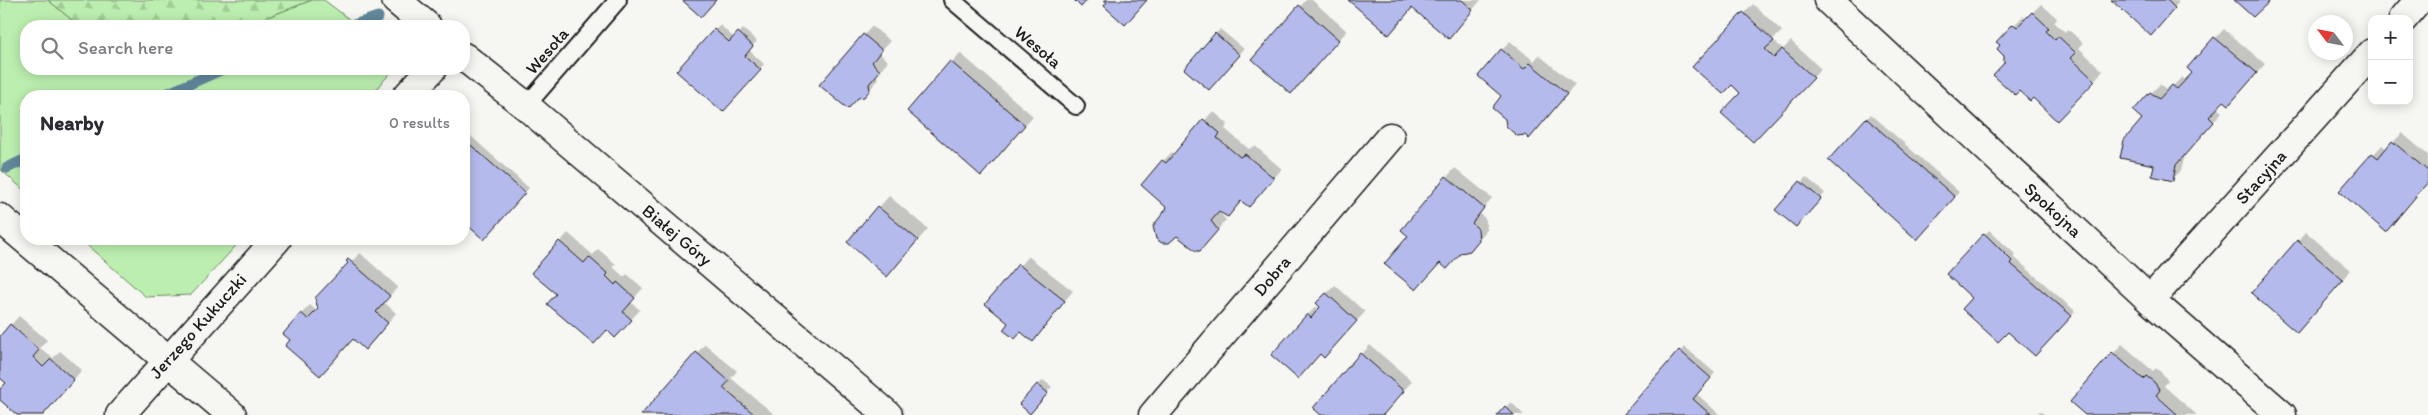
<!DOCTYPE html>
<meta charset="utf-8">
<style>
body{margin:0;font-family:Itim,sans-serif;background:#f2f2f3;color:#2b2b33}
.controls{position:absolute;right:15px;top:15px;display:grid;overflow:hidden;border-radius:10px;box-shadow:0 2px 12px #0003}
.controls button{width:45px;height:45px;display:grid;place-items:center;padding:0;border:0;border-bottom:1px solid #e1e1e2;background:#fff;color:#2b2b33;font:25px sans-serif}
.compass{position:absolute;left:2308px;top:15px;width:45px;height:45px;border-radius:50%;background:#fff;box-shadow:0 2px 12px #0003;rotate:302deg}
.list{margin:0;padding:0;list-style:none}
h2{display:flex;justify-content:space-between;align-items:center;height:65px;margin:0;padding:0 20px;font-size:21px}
h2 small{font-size:16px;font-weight:400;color:#7c7c81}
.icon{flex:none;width:28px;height:28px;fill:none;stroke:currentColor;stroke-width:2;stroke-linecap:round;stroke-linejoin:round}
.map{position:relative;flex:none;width:2428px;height:415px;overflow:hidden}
.search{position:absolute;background:#fff;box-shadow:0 2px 12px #0003;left:20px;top:20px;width:450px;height:55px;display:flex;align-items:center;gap:12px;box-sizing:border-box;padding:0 18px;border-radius:20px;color:#7c7c81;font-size:19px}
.panel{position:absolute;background:#fff;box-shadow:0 2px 12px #0003;left:20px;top:90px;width:450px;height:155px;border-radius:20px}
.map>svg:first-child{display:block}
.grass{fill:#bcefaf;stroke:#6c8666}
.forest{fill:url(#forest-firs);stroke:#6c8666}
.shadow{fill:#0003}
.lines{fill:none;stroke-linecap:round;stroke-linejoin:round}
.stream{stroke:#62889c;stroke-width:11}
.building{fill:#b5baec;stroke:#1c1c1c}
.lane-casing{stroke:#1c1c1c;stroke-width:20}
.street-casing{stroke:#1c1c1c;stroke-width:31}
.lane{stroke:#f6f6f2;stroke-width:16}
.street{stroke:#f6f6f2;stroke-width:28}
.labels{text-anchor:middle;stroke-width:4.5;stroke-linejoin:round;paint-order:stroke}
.street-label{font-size:18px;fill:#1c1c1c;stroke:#f6f6f2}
</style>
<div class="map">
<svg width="2428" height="415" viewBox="0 0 2428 415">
<defs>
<pattern id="forest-firs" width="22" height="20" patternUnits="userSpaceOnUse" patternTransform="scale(1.25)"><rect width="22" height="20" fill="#bcefaf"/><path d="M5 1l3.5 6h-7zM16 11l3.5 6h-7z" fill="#a1cc96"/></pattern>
</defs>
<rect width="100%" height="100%" fill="#f6f6f2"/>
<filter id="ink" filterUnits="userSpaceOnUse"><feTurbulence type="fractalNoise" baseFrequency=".02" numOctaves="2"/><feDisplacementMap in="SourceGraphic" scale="10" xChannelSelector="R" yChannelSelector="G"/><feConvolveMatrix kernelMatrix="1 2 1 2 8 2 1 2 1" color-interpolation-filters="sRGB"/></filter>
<g filter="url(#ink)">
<!-- grass -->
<path class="grass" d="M0 0H48L79 26H26V69H394L370 96H26V192L0 169Z
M312 0H324L358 26H244Z
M80 239H242L191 295 146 297Z"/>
<!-- forest -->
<path class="forest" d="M48 0H312L244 26H79Z"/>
<!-- shadow -->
<path class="shadow" d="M1306 0H1312L1347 31 1291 93 1254 59Z
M1350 0H1481L1457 28 1413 7 1389 33Z
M2113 0H2177L2179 2 2155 29Z
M1753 4 1782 31 1773 40 1783 49 1791 41 1821 69 1762 132 1742 93 1733 83 1694 67Z
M2041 4 2057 18 2054 22 2065 32 2068 29 2083 43 2079 48 2103 71 2066 110 2005 55 1998 42 2023 16 2026 19Z
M720 25 734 38 743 29 757 41 749 50 764 64 727 106 678 71Z
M872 26 890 41 879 53 888 61 877 74 878 80 864 96V35Z
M1220 29 1244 49 1214 84 1216 34Z
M2224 29 2265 64 2238 95 2224 99 2217 108 2222 112 2185 155 2181 171 2172 179 2155 164 2144 119 2151 93 2160 84 2168 91 2182 77 2186 81 2194 73 2189 68Z
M1510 41 1534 61 1539 55 1575 85 1538 129 1503 96 1502 50Z
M960 53 1033 116 981 174 909 111Z
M1213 111 1228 124 1225 129 1249 149 1255 146 1282 169 1249 206 1242 200 1219 212 1226 220 1208 241 1178 235 1166 242 1158 239 1154 233V226L1169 207 1163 161 1172 152 1175 155Z
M1871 114 1959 192 1922 233 1829 160Z
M464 130 529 188 484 238 464 220Z
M2402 133 2428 155V182L2395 221 2341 191 2382 145 2387 149Z
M1455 168 1492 198 1480 213 1486 220 1487 230 1469 250 1441 262 1416 289 1410 235 1447 177Z
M1806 177 1825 193 1800 221 1777 210Z
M889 196 928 229 887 275 848 242Z
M1989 230 2016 255 2014 257 2075 311 2035 354 1948 274Z
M2306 232 2351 270 2306 322 2253 293Z
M568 233 593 255 598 249 616 264 613 267 624 277 627 274 643 288 631 302 640 310 624 327 607 329 558 294 560 242Z
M360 253 398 287 384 302 396 313 374 340H292L301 314 310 305 317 311 319 309 316 300 324 289Z
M1028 256 1073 291 1032 340 987 304Z
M1335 285 1365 312 1333 347 1321 353 1308 315 1316 306 1320 310 1326 294Z
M19 316 47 340 40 348 53 358 60 351 82 370 43 415H19L0 399V391L7 383 0 376V337Z
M705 344 737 371 731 378 775 415H643Z
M2122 344 2153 371 2156 368 2162 373 2168 381 2164 386 2197 415H2087L2071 402Z
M1370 345 1412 381 1383 415H1323L1314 408Z
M1685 347 1715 373 1697 394 1720 415H1625Z
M1043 380 1052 387 1034 407 1021 404Z
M1511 402 1524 415H1498Z
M2040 411 2045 415H2036Z"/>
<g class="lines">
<!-- stream -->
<path class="stream" d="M351 26 378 17
M162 96 223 69
M7 168 26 159"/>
</g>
<!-- building -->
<path class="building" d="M682 0H716L701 17Z
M1074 0H1087L1081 7Z
M1104 0H1147L1125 25 1104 6 1107 2Z
M1348 0H1462L1473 10 1449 39 1412 8 1389 35Z
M2111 0H2167L2175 8 2151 36Z
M2234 0H2271L2253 17Z
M1299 5 1339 40 1291 94 1252 59Z
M1743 12 1774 41 1765 49 1774 58 1782 49 1814 78 1753 142 1721 113 1740 93 1732 85 1723 94 1692 67Z
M2032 12 2049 28 2046 31 2055 40 2058 36 2076 53 2071 58 2095 81 2057 121 2033 98 2030 101 2019 91 2015 95 1993 75 2004 63V56L1997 49 2000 45 1996 42 2013 24 2017 27Z
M714 29 729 42 738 32 753 46 745 56 761 70 723 112 676 71Z
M1215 33 1240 55 1209 90 1184 69Z
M863 34 882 50 872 62 880 71 869 84 870 90 864 97 858 98 848 109 819 85Z
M2214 37 2257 73 2229 105 2224 101 2209 117 2214 122 2176 165 2173 181 2152 176 2154 165 2120 158 2124 140 2142 119 2133 111 2150 92 2159 99 2172 85 2177 89 2192 73 2187 68Z
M1501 49 1524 69 1530 63 1567 94 1529 139 1525 135 1517 136 1506 126 1505 119 1492 108 1501 96 1478 76Z
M950 61 1025 125 981 176 907 111Z
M1866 118 1955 197 1917 240 1828 160Z
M1203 119 1220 133 1217 138 1240 157 1245 154 1274 178 1249 207 1241 201 1228 217 1219 212 1211 221 1218 230 1200 251H1196L1177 236 1169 243H1162L1156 239 1153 226 1167 208 1141 185 1162 160 1166 163Z
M464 139 525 193 484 240 464 222Z
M2392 141 2428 171V182L2386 232 2339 191 2372 153 2378 158Z
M1446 176 1484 208 1472 223 1478 229 1479 240 1470 251 1461 253 1447 269 1440 263 1416 290 1384 264 1408 236 1401 230Z
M1800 181 1821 199 1796 227 1775 210Z
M877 206 918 240 887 277 847 242Z
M1984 233 2012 261 2010 263 2072 316 2035 356 2008 332 1998 342 1962 309 1972 298 1946 274Z
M2297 240 2343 280 2297 333 2251 293Z
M559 241 584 263 589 257 608 274 606 276 615 285 617 282 635 298 623 312 632 320 615 338 607 330 594 344 547 304 556 294 531 273Z
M348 259 390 296 376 312 388 323 365 350 353 339 320 376 285 346 290 340 283 334 301 313 308 319 318 309 315 298 348 263 346 261Z
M1018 264 1065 301 1033 342 1021 332 1015 339 1003 330 1008 323 985 304Z
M1326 293 1357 321 1324 358 1320 354 1298 379 1271 355 1307 314 1311 318 1320 307 1316 303Z
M10 324 39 350 33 357 43 367 51 359 74 380 43 415H17L0 400V389L6 383 0 378V336Z
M1679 350 1711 378 1693 399 1711 415H1623Z
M696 352 729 381 723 388 755 415H641Z
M2112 352 2143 379 2146 376 2154 382 2160 390 2156 395 2178 415H2085L2070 402Z
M1360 353 1404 391 1383 415H1321L1313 408Z
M1037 384 1048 393 1030 414 1019 404Z
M1505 406 1514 415H1497Z"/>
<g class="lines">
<defs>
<path id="lane" d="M952 0 1076 106
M526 106 618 0"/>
<path id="street" d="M396 0 427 26
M1828 0 2150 300 2282 415
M2403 19 2419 0
M464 57 526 106 888 415
M407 96 432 69
M0 218 232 415
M2150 300 2372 53
M120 415 277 239
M1153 415 1390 137"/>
</defs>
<!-- lane casing -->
<use href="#lane" class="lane-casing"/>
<!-- street casing -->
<use href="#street" class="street-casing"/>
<!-- lane -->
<use href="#lane" class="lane"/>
<!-- street -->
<use href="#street" class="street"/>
</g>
</g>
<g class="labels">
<!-- street labels -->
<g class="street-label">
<text transform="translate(1038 47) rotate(40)" y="6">Wesoła</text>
<text transform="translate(547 51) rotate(-49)" y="6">Wesoła</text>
<text transform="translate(2261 177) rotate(-48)" y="6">Stacyjna</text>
<text transform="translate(2053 210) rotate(43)" y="6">Spokojna</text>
<text transform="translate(677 235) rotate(40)" y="6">Białej Góry</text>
<text transform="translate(1272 276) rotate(-50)" y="6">Dobra</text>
<text transform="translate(198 326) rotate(-48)" y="6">Jerzego Kukuczki</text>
</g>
</g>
</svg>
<div class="controls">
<button>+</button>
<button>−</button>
</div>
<svg class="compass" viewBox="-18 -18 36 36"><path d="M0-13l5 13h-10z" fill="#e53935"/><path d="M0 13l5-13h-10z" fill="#7c7c81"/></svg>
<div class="search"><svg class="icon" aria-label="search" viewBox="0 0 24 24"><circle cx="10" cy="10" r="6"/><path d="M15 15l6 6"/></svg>Search here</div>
<section class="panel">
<h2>Nearby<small>0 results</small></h2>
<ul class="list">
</ul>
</section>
</div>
